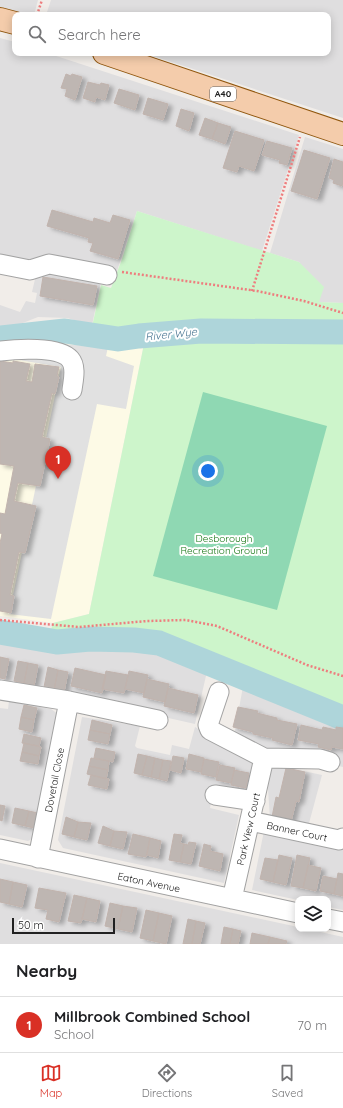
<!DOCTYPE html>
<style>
body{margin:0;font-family:Quicksand,sans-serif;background:#f6f6f6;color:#202124}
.controls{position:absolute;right:12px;bottom:12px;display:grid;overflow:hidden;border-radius:8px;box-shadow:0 2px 10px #0003}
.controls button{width:36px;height:36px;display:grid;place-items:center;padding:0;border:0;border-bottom:1px solid #e0e0e0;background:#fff;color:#202124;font:20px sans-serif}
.scale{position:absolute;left:12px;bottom:10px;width:103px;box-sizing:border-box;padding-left:4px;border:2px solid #212121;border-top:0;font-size:11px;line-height:14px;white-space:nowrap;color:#212121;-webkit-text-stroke:3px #fff;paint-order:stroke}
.you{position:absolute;left:208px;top:471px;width:14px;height:14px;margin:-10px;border:3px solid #fff;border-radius:50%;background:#1a73e8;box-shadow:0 0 0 6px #1a73e833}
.badge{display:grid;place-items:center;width:26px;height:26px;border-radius:50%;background:#d93025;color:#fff;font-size:13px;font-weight:700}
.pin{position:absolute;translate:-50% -33px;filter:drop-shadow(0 1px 2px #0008)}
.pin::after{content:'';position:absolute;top:21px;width:14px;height:12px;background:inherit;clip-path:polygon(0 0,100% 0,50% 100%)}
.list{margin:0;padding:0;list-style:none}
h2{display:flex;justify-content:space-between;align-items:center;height:52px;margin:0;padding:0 16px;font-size:17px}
h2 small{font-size:13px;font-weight:400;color:#757577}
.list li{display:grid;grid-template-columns:26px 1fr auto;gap:12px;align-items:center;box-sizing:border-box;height:56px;padding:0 16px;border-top:1px solid #e0e0e0}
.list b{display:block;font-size:15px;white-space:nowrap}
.list p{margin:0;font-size:13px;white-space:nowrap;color:#757577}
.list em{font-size:13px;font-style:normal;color:#757577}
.icon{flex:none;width:22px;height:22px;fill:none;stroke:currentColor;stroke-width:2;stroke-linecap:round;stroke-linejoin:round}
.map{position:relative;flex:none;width:343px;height:944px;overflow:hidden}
.search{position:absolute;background:#fff;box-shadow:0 2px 10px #0003;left:12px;right:12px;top:12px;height:44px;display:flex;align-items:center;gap:10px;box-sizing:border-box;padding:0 14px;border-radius:8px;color:#757577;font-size:15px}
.sheet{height:108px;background:#fff}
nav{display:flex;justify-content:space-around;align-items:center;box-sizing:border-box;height:56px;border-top:1px solid #e0e0e0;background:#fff;font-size:11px;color:#757577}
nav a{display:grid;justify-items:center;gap:2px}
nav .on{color:#d93025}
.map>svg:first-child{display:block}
.residential{fill:#dfdedf}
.education{fill:#fdfae6}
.park{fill:#cdf5cb}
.pitch{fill:#8fd8b3}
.parking{fill:#e1e1e1}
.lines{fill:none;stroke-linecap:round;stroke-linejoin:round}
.river{stroke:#aed5da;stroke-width:25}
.building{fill:#beb6b2;stroke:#c1b3ad;filter:url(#shadow)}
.minor-casing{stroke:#a2a2a2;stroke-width:21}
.major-casing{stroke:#91570e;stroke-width:24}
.path{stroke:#ee7d7e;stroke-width:2.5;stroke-dasharray:2 2;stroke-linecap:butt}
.minor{stroke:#fff;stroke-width:19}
.major{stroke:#f4ccab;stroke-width:22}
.labels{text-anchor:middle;stroke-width:4;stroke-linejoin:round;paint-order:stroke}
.shield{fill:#fff;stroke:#646464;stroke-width:1}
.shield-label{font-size:9px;font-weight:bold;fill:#212121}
.park-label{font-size:10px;fill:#197816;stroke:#fff}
.street-label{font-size:10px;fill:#212121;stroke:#fff}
.water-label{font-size:11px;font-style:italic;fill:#4b7793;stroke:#fff}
</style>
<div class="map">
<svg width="343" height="944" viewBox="0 0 343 944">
<defs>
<filter id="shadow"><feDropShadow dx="4.5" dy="2.5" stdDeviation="2" flood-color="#0004"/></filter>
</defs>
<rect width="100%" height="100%" fill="#f1ede9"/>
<!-- residential -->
<path class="residential" d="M0 0H38L34 15H25L0 7Z
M51 0H343V118L144 53H328V15H46Z
M0 38 15 42V53H47L299 135 262 251 137 211 117 271 75 263 44 262 0 258Z
M305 137 343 149V303L319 302 299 262 270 253Z
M42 274H55L101 282 92 325 67 318 38 317 10 328 0 329V305L20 312 26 301 35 303 37 293 32 292 36 275Z
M0 632 16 634 47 643 91 640 136 641 152 644 168 649 208 667 195 724 0 680Z
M244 681 285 699 343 719V767L271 752 234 736Z
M9 701 51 709 58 714 38 836 28 841 0 835V708L8 709Z
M82 717 140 726 135 746 137 748 170 755 172 745 189 749 195 727 248 758 257 764 256 795 214 787 210 808 239 815 224 883 63 848 58 840Z
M285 767 322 775 308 827 270 819 267 774 273 768Z
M264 831 343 850V910L328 907V899H298V900L252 890Z
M0 863 298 927V929H307L343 937V944H0Z"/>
<!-- education -->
<path class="education" d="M52 337 107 344H144L89 614 53 623 0 616V344Z"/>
<!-- park -->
<path class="park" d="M137 211 299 262 324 287 319 302 343 303V719L285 699 168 649C129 636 88 640 47 643L53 623 89 614 144 344 142 331 92 327 101 285 111 288 122 259Z"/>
<!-- pitch -->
<path class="pitch" d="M203 392 327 426 277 610 153 576Z"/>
<!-- parking -->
<path class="parking" d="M45 343 108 347 106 356 134 366 126 409 97 404 51 619 9 614 61 367 19 360 21 346Z"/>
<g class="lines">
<!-- river -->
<path class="river" d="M0 338 65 331 118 339 139 336 201 331 343 332
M0 632 57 642 90 639 134 640 159 643 343 718"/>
</g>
<!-- building -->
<path class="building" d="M66 74 71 76 72 74 82 77 75 100 65 96 67 89 61 88Z
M88 82 100 85 101 83 109 85 105 100 96 97 95 102 83 98Z
M119 89 139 95 135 110 114 103Z
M148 98 168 104 163 120 143 114Z
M181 109 194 113 189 131 176 126Z
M205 118 218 123 212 139 199 135Z
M218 123 231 127 225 144 212 139Z
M235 131 264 140 254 171 239 166 237 172 223 168Z
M267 141 292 148 287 165 279 163 280 160 262 155Z
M304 150 330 158 317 199 291 191Z
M334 159 343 162V182L342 186 333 183 334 180 329 178Z
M52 210 93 222 94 218 110 223 113 215 130 220 118 259 90 251 93 243 88 242 89 238 47 226Z
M43 277 97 286 93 305 40 296Z
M0 361 13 363V361L30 364 26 381 32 382 35 364 59 367 57 376 59 377 55 394 52 393 42 437 50 439 40 486 18 483 14 501 36 506 25 553 19 552 10 595 14 596 11 613 0 611V543L2 534 0 533V513L5 514 14 466 0 464Z
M0 657 9 659 5 679 0 678Z
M18 661 28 663 24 683 14 681Z
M28 663 38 665 34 686 24 683Z
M48 667 58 670 54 690 44 687Z
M75 668 106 675 102 693 71 686Z
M58 670 68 672 64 692 54 690Z
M106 671 128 675 124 693 102 689Z
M129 671 148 675 144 693 125 689Z
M147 679 169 684 165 702 143 697Z
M168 688 198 695 194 713 164 706Z
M24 705 37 708 34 720 21 717Z
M238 707 258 711 257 713 277 718V720L297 724 292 745 272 740 273 738 253 734V732L233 727Z
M21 717 34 720 32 732 19 729Z
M92 720 112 725 110 734 90 730Z
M301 725 322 730 323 727 336 730V727L343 728V749L332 747 331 750 318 747 319 744 298 740Z
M90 730 110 734 108 744 88 740Z
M24 734 41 738 39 746 22 743Z
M24 743 41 747 39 756 22 752Z
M96 748 115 752 113 762 94 758Z
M22 752 39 756 38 764 20 761Z
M138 754 147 756 142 775 134 773Z
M189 754 204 758 201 772 186 769Z
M147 756 155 758 151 777 142 775Z
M173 756 184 758 181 773 170 770Z
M91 758 109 761 108 770 89 766Z
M155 758 163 760 159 779 151 777Z
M204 759 219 762 216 777 201 774Z
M163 760 171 761 167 781 159 779Z
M220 765 235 768 231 783 216 780Z
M89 766 108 770 106 779 87 774Z
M286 768 305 772 299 802 296 801 291 821 272 817 276 797 279 798Z
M234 770 249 773 246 788 231 785Z
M91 775 109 779 107 789 88 785Z
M0 805 5 806 2 821 0 820Z
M15 808 29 811 25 826 12 823Z
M29 811 42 814 39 829 25 826Z
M66 817 78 822 74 837 62 834Z
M78 822 91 823 87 840 74 837Z
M103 826 114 831 110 846 98 843Z
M114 831 127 832 123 849 110 846Z
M133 834 150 838 146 857 128 854Z
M174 834 182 835 180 843 184 844 180 862 169 860Z
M150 838 161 841 158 858 147 855Z
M189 842 196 843 191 864 180 862 184 844 188 845Z
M204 844 211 846 210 851 223 854 220 871 199 866Z
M279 855 292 858 286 885 273 882Z
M297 855 310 858 303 888 291 886Z
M265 858 278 860 273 882 260 879Z
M308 865 321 868 316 891 303 888Z
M338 873 343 874V896L334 894Z
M323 876 337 879 334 894 320 891Z
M0 879 13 882 9 904 0 902Z
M13 882 27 885 22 907 9 904Z
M39 888 66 893 59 922 46 919 48 910 35 908Z
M74 895 87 898 81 923 68 921Z
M87 898 100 901 96 922 82 919Z
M110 903 123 906 118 929 105 926Z
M123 906 137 908 132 932 118 929Z
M146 910 159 913 153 941 140 938Z
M159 913 172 916 166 944 153 941Z
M188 919 196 921 192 944H183Z
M196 921 205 923 200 944H192Z
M224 927 233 929 230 944H221Z
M233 929 241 931 238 944H230Z
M252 933 270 937 268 944H250Z
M270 937 287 941 286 944H268Z"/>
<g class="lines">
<defs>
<path id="minor" d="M0 264 30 270 49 264 107 275
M0 351C16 349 59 346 70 359 77 367 73 381 72 390
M0 690 69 701
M219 692 208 725 210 730 264 758
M215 795 255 801
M250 821 339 840 343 838
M0 849 298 913
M38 858 69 701 158 720
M232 899 264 758 320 759 330 762
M328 919 343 922"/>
<path id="major" d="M0 19 15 23
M104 53 343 134"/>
</defs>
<!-- minor casing -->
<use href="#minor" class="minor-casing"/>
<!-- major casing -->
<use href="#major" class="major-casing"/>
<!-- path -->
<path class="path" d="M37 15 42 0
M122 272 257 291 304 301 343 313
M252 291 300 137
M0 620 79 627 147 621 186 620 217 626 307 665 343 676"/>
<!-- minor -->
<use href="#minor" class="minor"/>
<!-- major -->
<use href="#major" class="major"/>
</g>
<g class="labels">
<!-- shield labels -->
<rect class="shield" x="210" y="87" width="26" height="14" rx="3"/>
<g class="shield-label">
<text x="223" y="97">A40</text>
</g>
<!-- park labels -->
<g class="park-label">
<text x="224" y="542">Desborough<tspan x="224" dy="12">Recreation Ground</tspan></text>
</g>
<!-- street labels -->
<g class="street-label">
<text transform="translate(54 780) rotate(-79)" y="4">Dovetail Close</text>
<text transform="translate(248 829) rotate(-77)" y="4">Park View Court</text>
<text transform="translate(297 831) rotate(12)" y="4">Banner Court</text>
<text transform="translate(149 882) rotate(12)" y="4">Eaton Avenue</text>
</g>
<!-- water labels -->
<g class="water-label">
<text transform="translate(171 334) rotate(-6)" y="4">River Wye</text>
</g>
</g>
</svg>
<div class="controls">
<button><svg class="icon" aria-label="layers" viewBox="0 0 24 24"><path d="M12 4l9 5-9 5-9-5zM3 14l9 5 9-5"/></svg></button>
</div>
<div class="scale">50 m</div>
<div class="you"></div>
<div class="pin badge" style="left:58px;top:479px">1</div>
<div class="search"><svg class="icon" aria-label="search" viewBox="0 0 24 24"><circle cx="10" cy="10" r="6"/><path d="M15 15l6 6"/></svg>Search here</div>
</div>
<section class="sheet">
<h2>Nearby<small></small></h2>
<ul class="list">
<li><span class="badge">1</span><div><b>Millbrook Combined School</b><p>School</p></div><em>70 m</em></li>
</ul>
</section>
<nav>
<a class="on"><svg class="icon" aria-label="map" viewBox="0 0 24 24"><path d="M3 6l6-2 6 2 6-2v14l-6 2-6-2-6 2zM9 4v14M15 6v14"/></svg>Map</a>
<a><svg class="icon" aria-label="directions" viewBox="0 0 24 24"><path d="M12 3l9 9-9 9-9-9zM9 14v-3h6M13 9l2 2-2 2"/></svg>Directions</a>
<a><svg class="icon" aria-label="saved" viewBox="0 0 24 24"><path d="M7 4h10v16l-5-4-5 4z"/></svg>Saved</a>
</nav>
